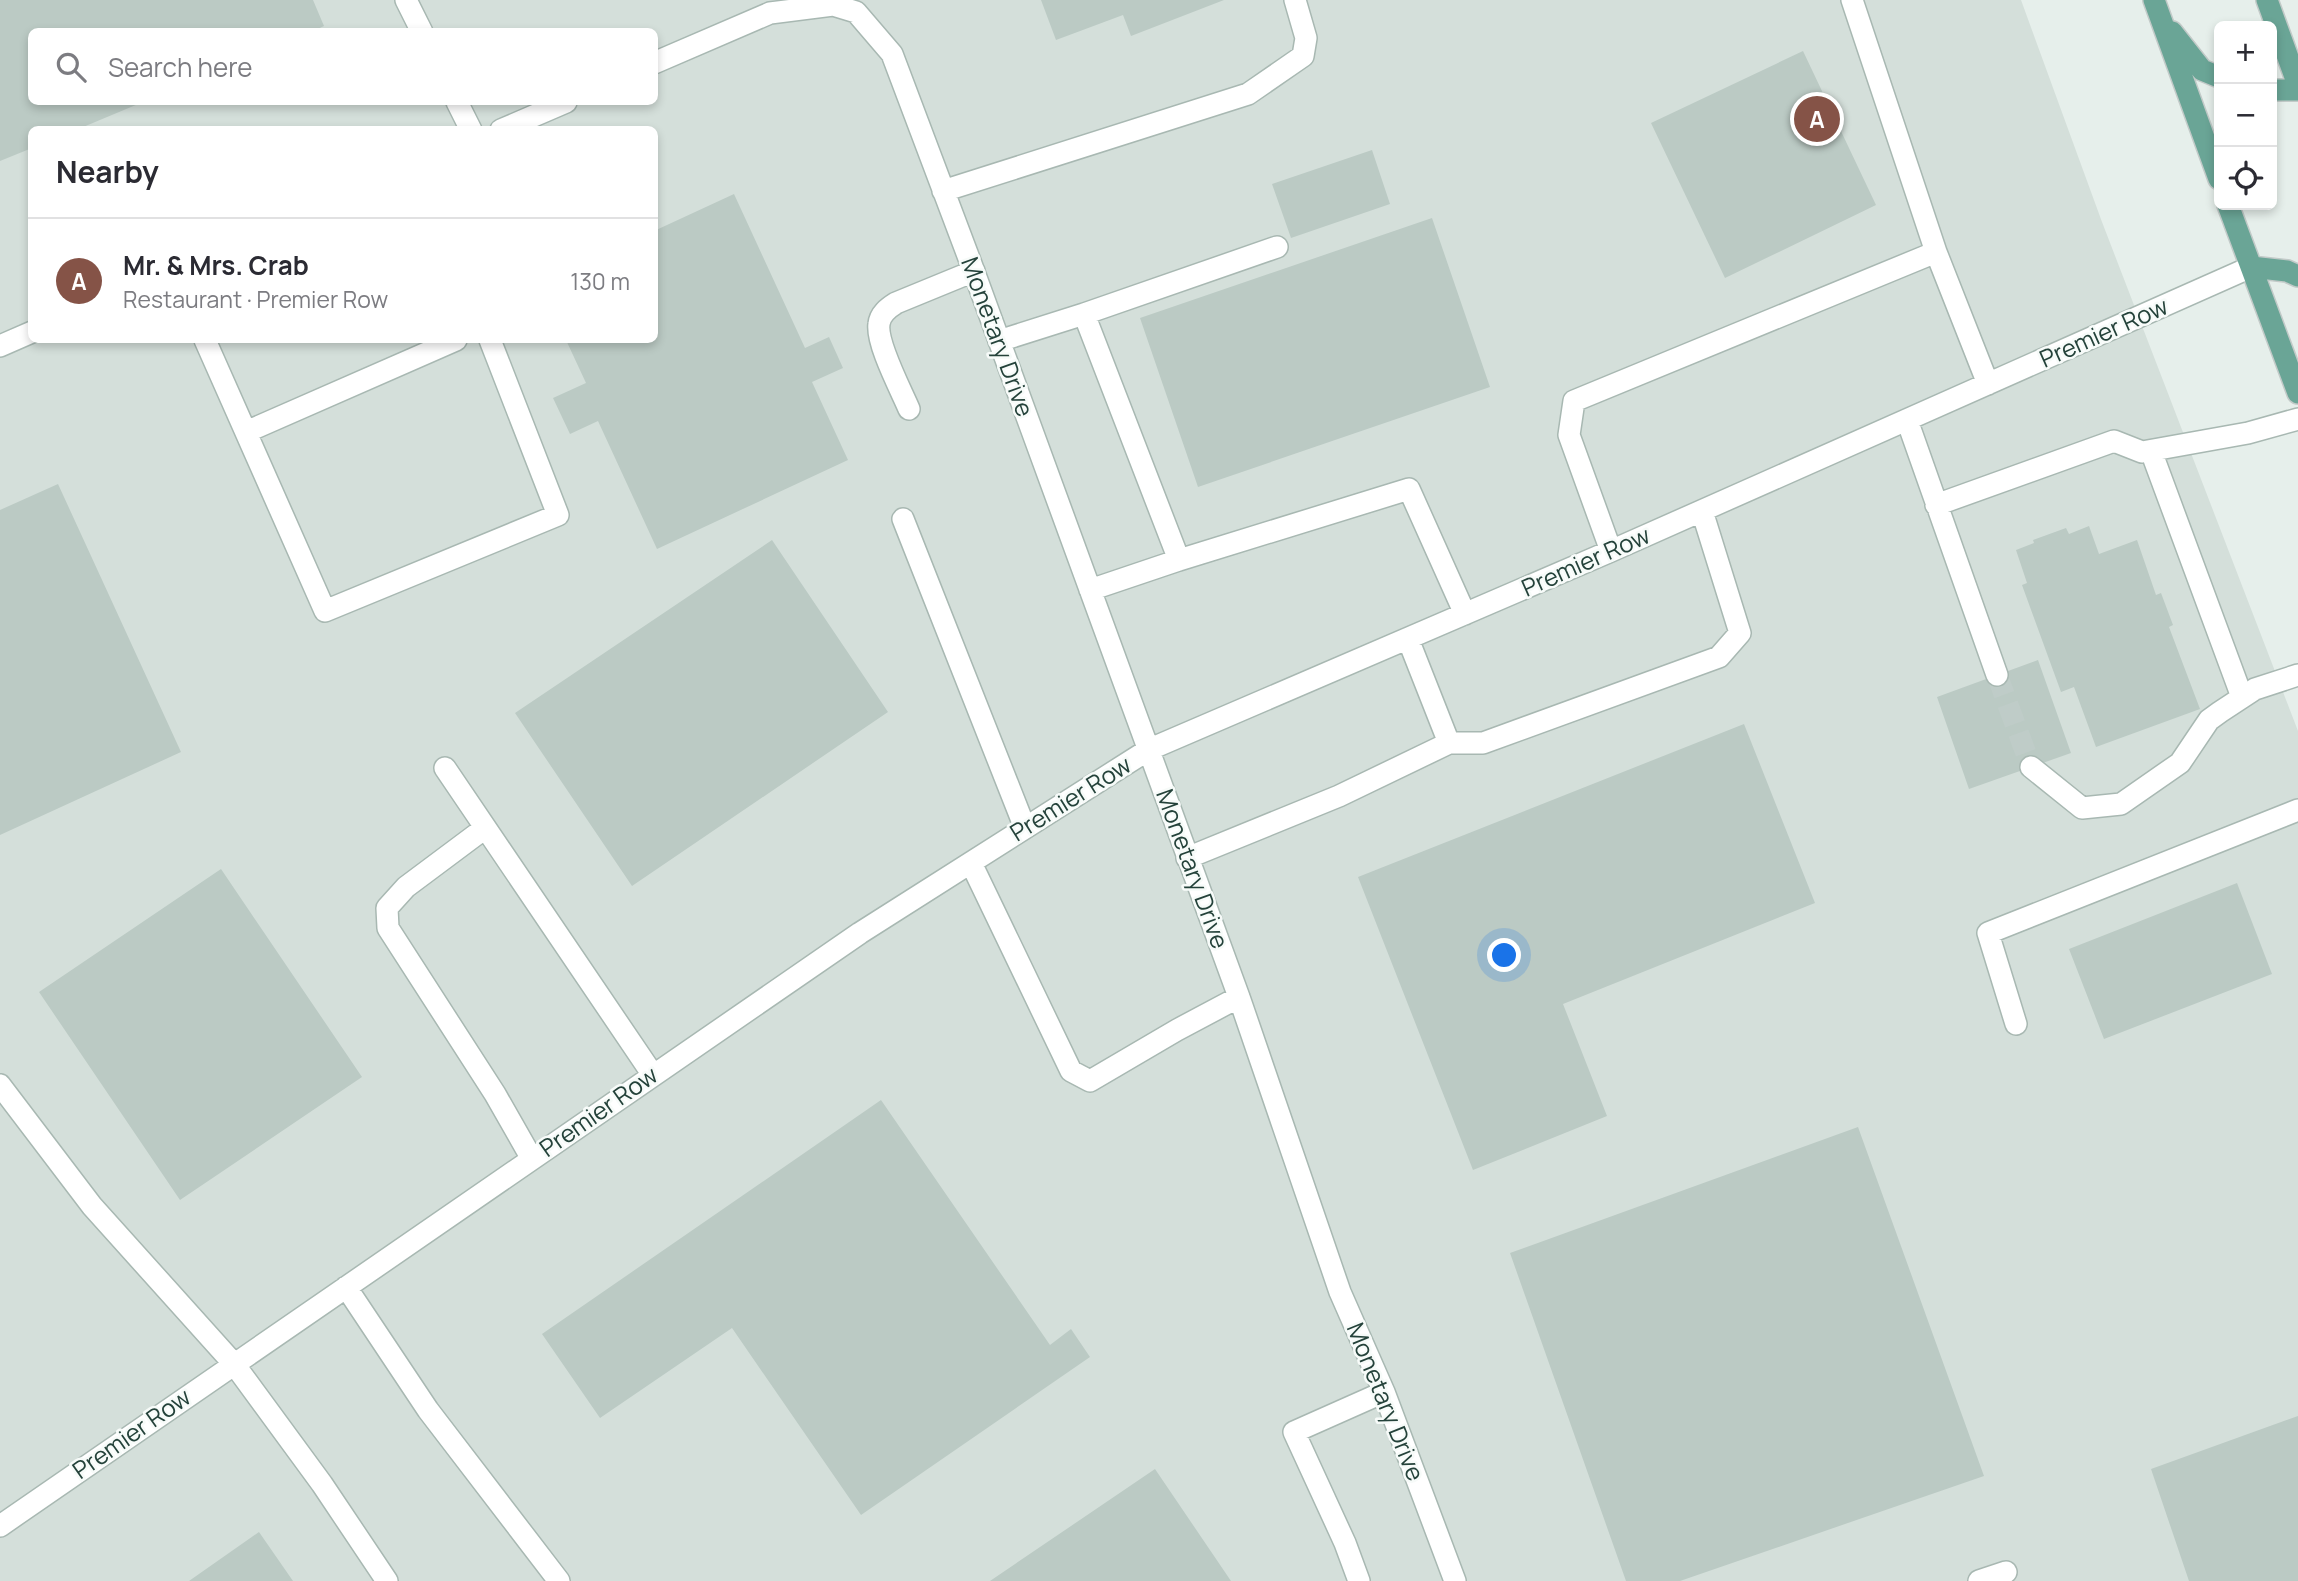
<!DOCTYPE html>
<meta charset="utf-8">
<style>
body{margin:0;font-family:Manrope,sans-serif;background:#f7f7f7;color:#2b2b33}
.controls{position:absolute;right:21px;top:21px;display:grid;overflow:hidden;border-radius:10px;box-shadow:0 4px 10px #0003}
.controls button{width:63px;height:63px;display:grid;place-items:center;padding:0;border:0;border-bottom:2px solid #e1e1e2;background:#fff;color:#2b2b33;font:35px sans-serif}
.you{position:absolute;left:1505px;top:956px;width:24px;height:24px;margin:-18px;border:5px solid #fff;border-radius:50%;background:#1a73e8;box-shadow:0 0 0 10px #1a73e833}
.badge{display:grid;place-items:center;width:46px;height:46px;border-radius:50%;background:#855347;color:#fff;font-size:23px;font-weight:700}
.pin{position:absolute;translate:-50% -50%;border:4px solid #fff;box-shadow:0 2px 7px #0006}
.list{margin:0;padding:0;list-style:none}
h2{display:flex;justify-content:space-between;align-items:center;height:91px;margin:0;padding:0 28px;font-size:30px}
h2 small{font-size:23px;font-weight:400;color:#7c7c81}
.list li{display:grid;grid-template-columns:46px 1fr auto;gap:21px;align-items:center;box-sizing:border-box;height:126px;padding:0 28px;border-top:2px solid #e1e1e2}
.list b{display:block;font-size:26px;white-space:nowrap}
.list p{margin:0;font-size:23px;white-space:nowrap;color:#7c7c81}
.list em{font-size:23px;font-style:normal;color:#7c7c81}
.icon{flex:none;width:38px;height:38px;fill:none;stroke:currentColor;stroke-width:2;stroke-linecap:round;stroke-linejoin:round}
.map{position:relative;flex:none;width:2298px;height:1581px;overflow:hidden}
.search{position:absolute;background:#fff;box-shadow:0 4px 10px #0003;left:28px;top:28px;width:630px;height:77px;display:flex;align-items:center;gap:18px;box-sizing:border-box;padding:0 24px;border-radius:10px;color:#7c7c81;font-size:26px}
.panel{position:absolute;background:#fff;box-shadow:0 4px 10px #0003;left:28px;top:126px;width:630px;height:217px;border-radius:10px}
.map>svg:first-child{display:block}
.built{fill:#d4dfda;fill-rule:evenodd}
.building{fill:#bbcac4}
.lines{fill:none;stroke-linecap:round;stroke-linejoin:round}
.minor-tunnel{stroke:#bfccc8;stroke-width:21;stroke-dasharray:21 10;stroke-linecap:butt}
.minor-casing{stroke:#a8b8b2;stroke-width:24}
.major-casing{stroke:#c2cac8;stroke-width:24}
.minor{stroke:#fff;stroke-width:21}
.major{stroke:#6aa596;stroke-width:21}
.labels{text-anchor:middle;stroke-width:5;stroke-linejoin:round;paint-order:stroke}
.street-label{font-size:24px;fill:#24423a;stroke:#f7fbf9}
</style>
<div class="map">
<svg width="2298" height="1581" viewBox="0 0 2298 1581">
<rect width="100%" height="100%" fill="#e6efeb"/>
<!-- built -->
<path class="built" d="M0 0H2021L2102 222 2298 731V1581H0ZM32 32H654V102H32ZM32 130H654V340H32Z"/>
<!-- building -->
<path class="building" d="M0 0H313L324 26 311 32H32V102H143L76 130H32V148L0 161Z
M1041 0H1224L1131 36 1123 15 1056 40Z
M1803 51 1876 205 1725 278 1651 123Z
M1372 150 1390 204 1291 238 1272 184Z
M734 194 805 348 829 337 843 368 812 382 848 460 657 549 598 421 570 434 553 398 586 383 566 340H654V231Z
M1432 218 1490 387 1198 487 1140 318Z
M58 484 181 752 0 835V510Z
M2089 526 2099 554 2137 540 2156 595 2161 593 2173 625 2169 627 2200 709 2096 747 2074 687 2061 692 2022 585 2027 583 2016 550 2034 543 2033 540 2066 528 2069 534Z
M772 540 888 712 632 886 515 713Z
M2038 660 2071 753 1969 789 1937 697Z
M1744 724 1815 903 1563 1004 1607 1116 1473 1170 1358 877Z
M221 869 362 1077 180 1200 39 992Z
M2237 883 2272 974 2104 1039 2069 949Z
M881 1100 1050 1345 1071 1329 1090 1357 861 1515 732 1328 600 1418 542 1334Z
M1858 1127 1984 1476 1680 1581H1626L1510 1253Z
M2298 1416V1581H2189L2151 1469Z
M1155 1469 1231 1581H990Z
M259 1532 293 1581H189Z"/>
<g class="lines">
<!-- minor-tunnel -->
<path class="minor-tunnel" d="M1997 675 2031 767"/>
<defs>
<path id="minor" d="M406 0 422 32
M1852 0 1936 252
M654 63 770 13 833 5 856 12 892 54 970 261 1239 997 1340 1292 1384 1392 1455 1581
M457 102 471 130
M501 130 566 102
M943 191 1248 94 1303 56 1306 38 1295 0
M1084 314 1277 247
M205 340 325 611 558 515 490 340
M999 341 1084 314 1179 560 1090 590
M0 346 32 332
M909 409C901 390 876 343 879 324 880 314 888 308 896 303L974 271
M1907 420 1997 675
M246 432 456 340
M2151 451 2242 697
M1936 505 2114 441 2142 452 2248 433 2298 419
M903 519 1025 828
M1611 551 1569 435 1574 401 1936 252 1988 384
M1179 560 1409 489 1465 614
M1408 639 1449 743H1483L1719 657 1740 633 1702 511
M2031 767 2082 808 2121 804 2180 763 2209 720 2220 712 2255 689 2298 675
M445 768 653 1075
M485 828 406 887 387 908 388 928 495 1094 532 1159
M1187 858 1339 796 1449 743
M971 863 1071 1071 1090 1081 1177 1030 1239 997
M2016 1024 1988 933 2298 810
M0 1085 92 1206 234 1364 322 1484 387 1581
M346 1287 428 1410 559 1581
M0 1526 860 933 1148 750 1611 551 2251 267
M1359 1581 1345 1543 1294 1432 1384 1392
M1979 1581 2006 1572"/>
<path id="major" d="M2154 0 2219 179
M2267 0 2298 85
M2172 32 2202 70 2219 77
M2272 90H2298
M2228 205 2298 393
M2251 267 2287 271 2298 276"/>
</defs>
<!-- minor casing -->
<use href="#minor" class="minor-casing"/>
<!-- major casing -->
<use href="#major" class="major-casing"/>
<!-- minor -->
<use href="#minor" class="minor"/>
<!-- major -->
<use href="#major" class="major"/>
</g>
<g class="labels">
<!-- street labels -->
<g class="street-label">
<text transform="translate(2104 333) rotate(-24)" y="8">Premier Row</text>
<text transform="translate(997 337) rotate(70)" y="8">Monetary Drive</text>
<text transform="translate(1586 562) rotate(-24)" y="8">Premier Row</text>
<text transform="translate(1071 799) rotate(-32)" y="8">Premier Row</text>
<text transform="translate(1192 869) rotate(70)" y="8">Monetary Drive</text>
<text transform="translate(599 1112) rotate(-35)" y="8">Premier Row</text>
<text transform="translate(1385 1402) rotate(68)" y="8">Monetary Drive</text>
<text transform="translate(132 1434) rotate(-35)" y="8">Premier Row</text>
</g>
</g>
</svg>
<div class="controls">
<button>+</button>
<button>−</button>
<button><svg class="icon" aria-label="locate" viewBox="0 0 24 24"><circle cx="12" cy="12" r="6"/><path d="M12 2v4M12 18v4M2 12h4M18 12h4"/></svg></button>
</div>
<div class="you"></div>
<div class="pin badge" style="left:1817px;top:119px">A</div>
<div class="search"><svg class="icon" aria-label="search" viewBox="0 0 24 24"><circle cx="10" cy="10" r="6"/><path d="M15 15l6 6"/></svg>Search here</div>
<section class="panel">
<h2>Nearby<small></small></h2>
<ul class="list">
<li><span class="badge">A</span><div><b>Mr. &amp; Mrs. Crab</b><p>Restaurant · Premier Row</p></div><em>130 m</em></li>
</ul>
</section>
</div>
